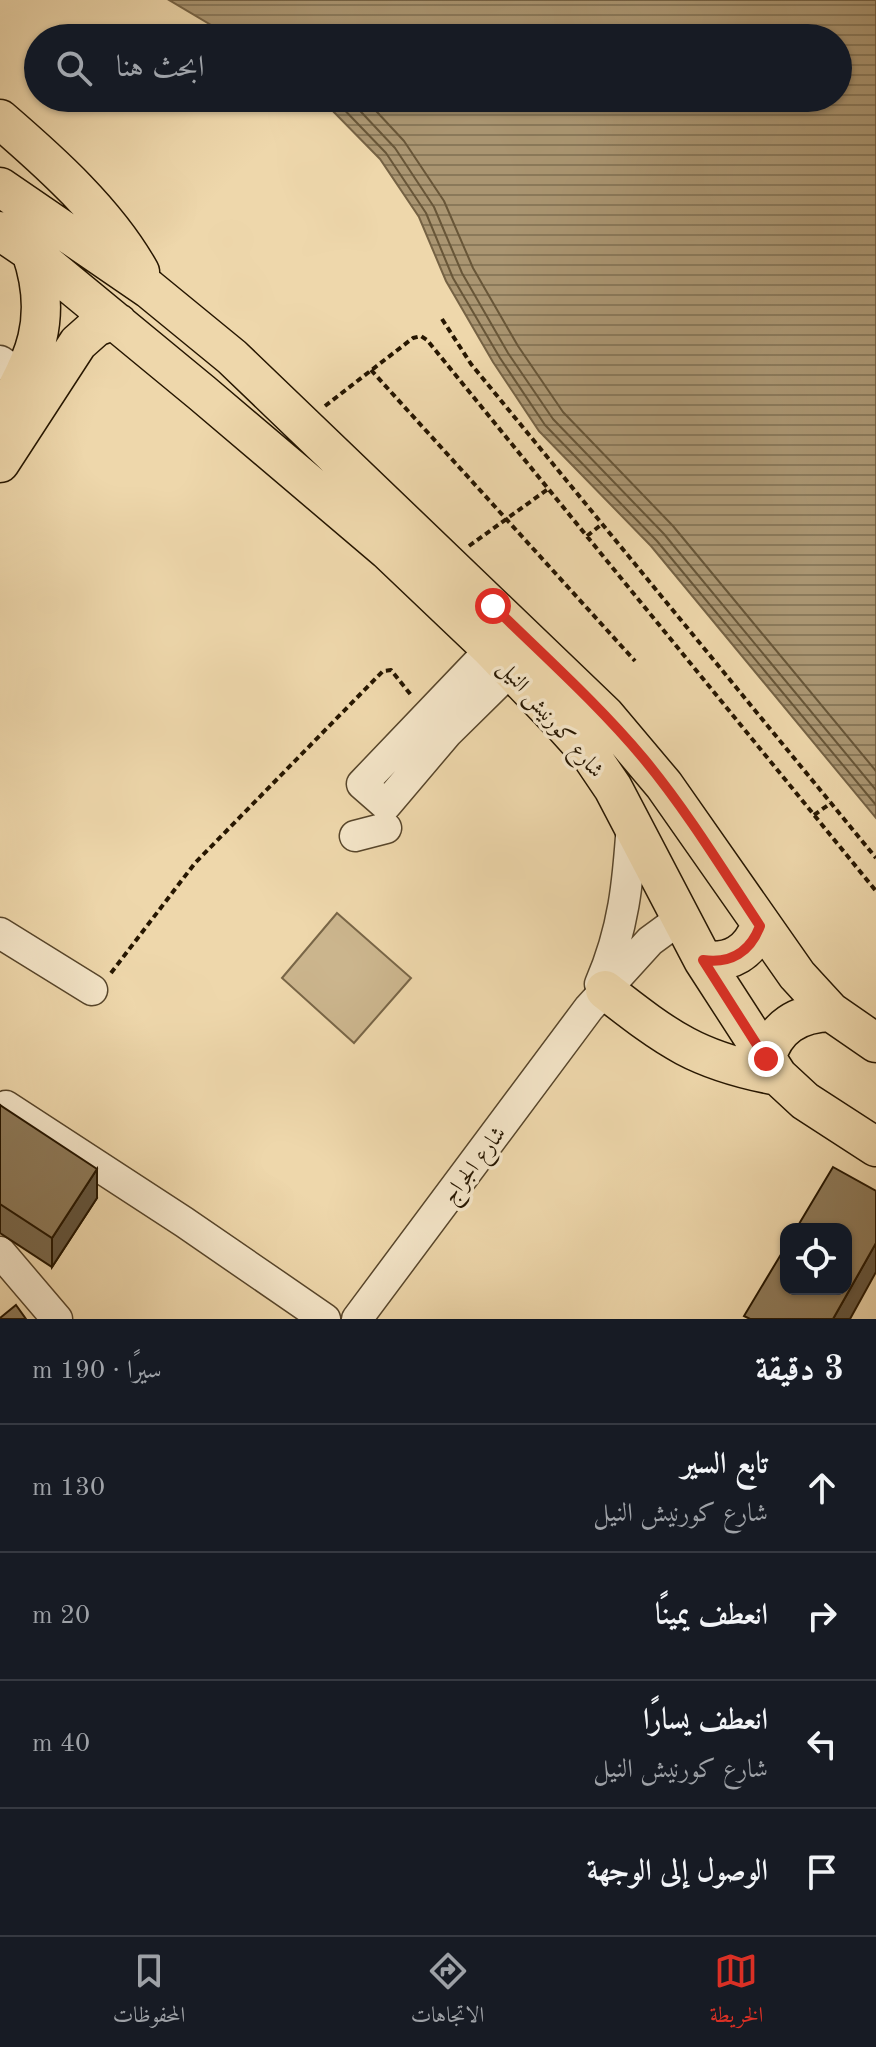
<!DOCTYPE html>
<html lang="ar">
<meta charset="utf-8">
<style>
body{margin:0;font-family:"Old Standard TT",Amiri,serif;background:#20242c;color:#f1f3f6;direction:rtl}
.controls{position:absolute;right:24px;bottom:24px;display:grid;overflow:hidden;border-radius:16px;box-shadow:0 2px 6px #0004}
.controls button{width:72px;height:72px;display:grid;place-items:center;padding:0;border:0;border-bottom:2px solid #363941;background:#171b24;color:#f1f3f6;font:40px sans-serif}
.stop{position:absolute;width:24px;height:24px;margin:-18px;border:6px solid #d93025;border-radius:50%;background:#fff}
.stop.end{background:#d93025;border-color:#fff;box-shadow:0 2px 8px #0008}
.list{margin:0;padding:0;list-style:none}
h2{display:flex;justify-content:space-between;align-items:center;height:104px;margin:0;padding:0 32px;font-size:34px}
h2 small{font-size:26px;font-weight:400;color:#9ea1a6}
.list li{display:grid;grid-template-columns:52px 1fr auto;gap:24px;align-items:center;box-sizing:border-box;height:128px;padding:0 32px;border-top:2px solid #363941}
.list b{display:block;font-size:30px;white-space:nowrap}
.list p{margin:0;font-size:26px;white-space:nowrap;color:#9ea1a6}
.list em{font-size:26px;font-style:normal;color:#9ea1a6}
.icon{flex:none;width:44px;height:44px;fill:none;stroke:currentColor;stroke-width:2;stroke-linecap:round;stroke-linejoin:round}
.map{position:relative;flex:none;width:876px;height:1319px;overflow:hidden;direction:ltr}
.search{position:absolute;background:#171b24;box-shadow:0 2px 6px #0004;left:24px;right:24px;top:24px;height:88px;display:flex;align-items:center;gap:20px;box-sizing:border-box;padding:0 28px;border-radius:44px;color:#9ea1a6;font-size:30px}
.sheet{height:616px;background:#171b24}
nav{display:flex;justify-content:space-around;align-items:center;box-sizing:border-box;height:112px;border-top:2px solid #363941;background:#171b24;font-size:22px;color:#9ea1a6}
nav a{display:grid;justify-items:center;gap:4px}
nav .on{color:#d93025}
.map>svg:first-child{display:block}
.green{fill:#ccb68e;stroke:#796647;stroke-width:2}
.water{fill:url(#water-rules);stroke:#756244;stroke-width:2}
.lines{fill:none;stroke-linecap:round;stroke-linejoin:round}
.shore{stroke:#685638;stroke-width:2}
.minor-casing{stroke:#58462b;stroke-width:33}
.major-casing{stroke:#261600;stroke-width:41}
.path{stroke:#261600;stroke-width:4;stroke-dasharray:6 4;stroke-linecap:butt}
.minor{stroke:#f4e5c8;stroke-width:30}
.major{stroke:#eed7ab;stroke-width:38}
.wall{fill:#7a694d;stroke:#261600;stroke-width:2}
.shaded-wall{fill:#63553e;stroke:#261600;stroke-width:2}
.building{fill:#8e7a59;stroke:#261600;stroke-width:2}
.route{stroke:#d93025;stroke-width:10}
.labels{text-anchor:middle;stroke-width:7;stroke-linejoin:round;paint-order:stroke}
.street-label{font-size:22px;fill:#261600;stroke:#f4e5c8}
</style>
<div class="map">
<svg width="876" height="1319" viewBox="0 0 876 1319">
<defs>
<pattern id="water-rules" width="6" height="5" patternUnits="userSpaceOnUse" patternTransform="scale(2)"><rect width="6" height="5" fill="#aa9571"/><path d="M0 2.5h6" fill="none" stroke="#8a795a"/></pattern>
</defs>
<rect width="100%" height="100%" fill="#eed7ab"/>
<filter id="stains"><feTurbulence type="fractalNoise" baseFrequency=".0025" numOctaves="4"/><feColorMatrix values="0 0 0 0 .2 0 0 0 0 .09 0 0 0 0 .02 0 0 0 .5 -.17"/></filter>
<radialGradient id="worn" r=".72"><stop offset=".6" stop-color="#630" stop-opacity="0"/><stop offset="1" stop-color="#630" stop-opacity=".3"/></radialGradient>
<!-- green -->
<path class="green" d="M337 913 411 978 354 1043 282 978Z"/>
<!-- water -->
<path class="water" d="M169 0H876V818L651 546 539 431 493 362 446 281 419 217 380 159 320 98H838V38H233Z"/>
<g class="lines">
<!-- shore -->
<path class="shore" d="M333 98 386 153 426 213 453 278 500 358 545 425 657 541 876 805
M348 98 395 148 434 207 462 273 508 353 553 419 664 534 876 790
M364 98 404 141 444 201 473 268 518 346 563 412 673 526 876 771"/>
<defs>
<path id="minor" d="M0 361 25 378
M491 649 362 784 386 805 447 733 511 670
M355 836 386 828
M0 933 92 990
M600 984C624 929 628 882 632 823
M6 1106 184 1222 325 1319
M0 1252 57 1319
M357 1319 589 1008 650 941 680 919"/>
<path id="major" d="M0 119C51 163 107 213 140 272
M0 187 149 289 232 357 605 715 664 785 797 975 831 1012 876 1043
M0 231 31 252 202 393 387 550 491 649 563 724 590 754 613 788 703 960 778 1076 805 1101 876 1147
M0 418C35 361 54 318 31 252
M0 463 78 343 96 327 107 323H118
M703 960C731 964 750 952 760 926
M605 990C669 1040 697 1061 778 1076
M766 1059C775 1027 798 1013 831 1012"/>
</defs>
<!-- minor casing -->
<use href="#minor" class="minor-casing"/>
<!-- major casing -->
<use href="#major" class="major-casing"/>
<!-- path -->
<path class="path" d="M442 319 471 364 876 858
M371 370 635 661
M325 406 413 338 421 336 427 340 876 891
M587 536 602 524
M469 546 548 489
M814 815 831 803
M111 973 195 863 383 671 391 670 411 695"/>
<!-- minor -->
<use href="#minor" class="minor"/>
<!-- major -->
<use href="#major" class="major"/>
</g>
<!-- wall -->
<path class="wall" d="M0 1105 97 1198 52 1267 0 1233Z"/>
<!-- shaded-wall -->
<path class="shaded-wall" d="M97 1169V1198L52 1267V1238Z
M876 1243V1272L850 1319H833Z"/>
<!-- building -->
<path class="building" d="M0 1105 97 1169 52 1238 0 1204Z
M833 1167 876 1191V1243L833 1319H750L744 1316 786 1246V1289H846V1229H796Z
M16 1305 26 1319H0V1318Z"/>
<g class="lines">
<!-- route -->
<path class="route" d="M493 606C544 656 598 704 644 759 687 811 723 870 760 926 750 952 731 964 703 960L766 1059"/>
</g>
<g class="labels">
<!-- street labels -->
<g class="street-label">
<text transform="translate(552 718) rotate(49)" y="8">شارع كورنيش النيل</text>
<text transform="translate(473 1164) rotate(-53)" y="8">شارع الجراج</text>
</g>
</g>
<rect width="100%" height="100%" filter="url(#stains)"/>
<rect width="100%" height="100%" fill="url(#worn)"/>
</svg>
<div class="controls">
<button><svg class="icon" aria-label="locate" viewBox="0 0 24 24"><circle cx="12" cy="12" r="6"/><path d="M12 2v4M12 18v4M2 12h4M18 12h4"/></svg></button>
</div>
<div class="stop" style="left:493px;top:606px"></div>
<div class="stop end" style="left:766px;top:1059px"></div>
<div class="search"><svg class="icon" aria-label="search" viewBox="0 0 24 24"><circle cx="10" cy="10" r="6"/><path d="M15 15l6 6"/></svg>ابحث هنا</div>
</div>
<section class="sheet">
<h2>3 دقيقة<small>سيرًا · 190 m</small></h2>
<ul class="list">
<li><svg class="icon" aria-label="ahead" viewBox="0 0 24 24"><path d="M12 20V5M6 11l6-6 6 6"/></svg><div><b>تابع السير</b><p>شارع كورنيش النيل</p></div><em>130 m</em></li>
<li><svg class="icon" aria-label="right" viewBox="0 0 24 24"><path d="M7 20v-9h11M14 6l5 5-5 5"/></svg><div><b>انعطف يمينًا</b></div><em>20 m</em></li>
<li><svg class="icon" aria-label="left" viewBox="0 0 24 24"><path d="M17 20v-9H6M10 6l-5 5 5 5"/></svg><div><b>انعطف يسارًا</b><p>شارع كورنيش النيل</p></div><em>40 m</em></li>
<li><svg class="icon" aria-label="arrive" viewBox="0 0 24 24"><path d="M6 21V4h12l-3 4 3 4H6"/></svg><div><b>الوصول إلى الوجهة</b></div></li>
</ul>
</section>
<nav>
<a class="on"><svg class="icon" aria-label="map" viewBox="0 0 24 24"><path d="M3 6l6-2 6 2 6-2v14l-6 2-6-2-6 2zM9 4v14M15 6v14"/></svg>الخريطة</a>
<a><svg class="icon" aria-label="directions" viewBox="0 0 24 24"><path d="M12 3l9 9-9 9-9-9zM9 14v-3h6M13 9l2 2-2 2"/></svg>الاتجاهات</a>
<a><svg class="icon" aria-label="saved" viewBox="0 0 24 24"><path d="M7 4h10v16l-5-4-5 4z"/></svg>المحفوظات</a>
</nav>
